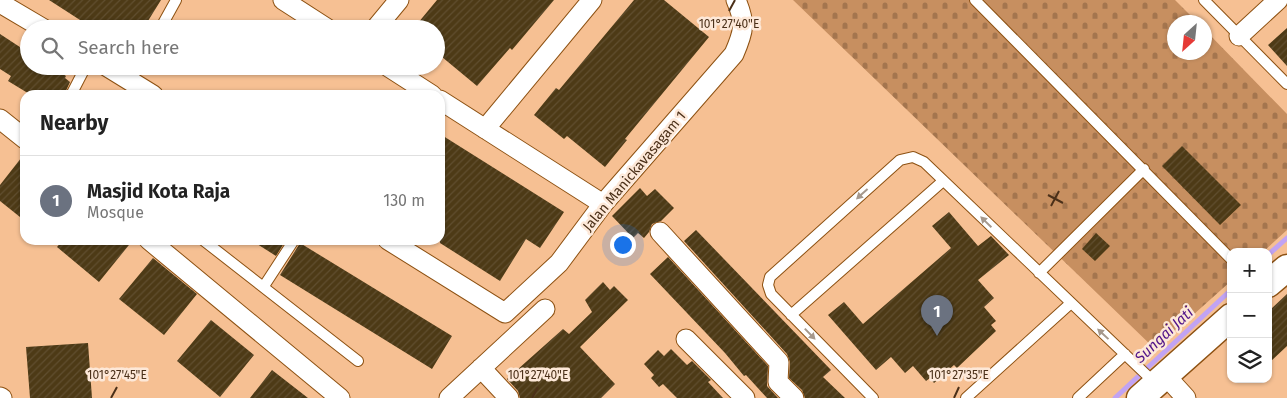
<!DOCTYPE html>
<meta charset="utf-8">
<style>
body{margin:0;font-family:"Fira Sans",sans-serif;background:#f6f6f6;color:#222}
.controls{position:absolute;right:15px;bottom:15px;display:grid;overflow:hidden;border-radius:10px;box-shadow:0 1px 4px #0004}
.controls button{width:45px;height:45px;display:grid;place-items:center;padding:0;border:0;border-bottom:1px solid #e0e0e0;background:#fff;color:#222;font:25px sans-serif}
.compass{position:absolute;left:1167px;top:15px;width:45px;height:45px;border-radius:50%;background:#fff;box-shadow:0 1px 4px #0004;rotate:207deg}
.you{position:absolute;left:622px;top:244px;width:18px;height:18px;margin:-12px;border:4px solid #fff;border-radius:50%;background:#1a73e8;box-shadow:0 0 0 8px #1a73e833}
.badge{display:grid;place-items:center;width:32px;height:32px;border-radius:50%;background:#0b8043;color:#fff;font-size:16px;font-weight:700}
.pin{position:absolute;translate:-50% -41px;filter:drop-shadow(0 1px 2px #0008)}
.pin::after{content:'';position:absolute;top:26px;width:18px;height:15px;background:inherit;clip-path:polygon(0 0,100% 0,50% 100%)}
.list{margin:0;padding:0;list-style:none}
h2{display:flex;justify-content:space-between;align-items:center;height:65px;margin:0;padding:0 20px;font-size:21px}
h2 small{font-size:16px;font-weight:400;color:#767676}
.list li{display:grid;grid-template-columns:32px 1fr auto;gap:15px;align-items:center;box-sizing:border-box;height:90px;padding:0 20px;border-top:1px solid #e0e0e0}
.list b{display:block;font-size:19px;white-space:nowrap}
.list p{margin:0;font-size:16px;white-space:nowrap;color:#767676}
.list em{font-size:16px;font-style:normal;color:#767676}
.icon{flex:none;width:28px;height:28px;fill:none;stroke:currentColor;stroke-width:2;stroke-linecap:round;stroke-linejoin:round}
.map{position:relative;flex:none;width:1287px;height:398px;overflow:hidden}
.search{position:absolute;background:#fff;box-shadow:0 1px 4px #0004;left:20px;top:20px;width:425px;height:55px;display:flex;align-items:center;gap:12px;box-sizing:border-box;padding:0 18px;border-radius:28px;color:#767676;font-size:19px}
.panel{position:absolute;background:#fff;box-shadow:0 1px 4px #0004;left:20px;top:90px;width:425px;height:155px;border-radius:15px}
.map>svg:first-child{display:block}
.cemetery{fill:url(#cemetery-stones)}
.lines{fill:none;stroke-linecap:round;stroke-linejoin:round}
.stream{stroke:#c1a3f3;stroke-width:5}
.building{fill:url(#building-hatch)}
.service-casing{stroke:#8d5112;stroke-width:12}
.minor-casing{stroke:#8d5112;stroke-width:21}
.secondary-casing{stroke:#8d5112;stroke-width:29}
.service{stroke:#fff;stroke-width:10}
.minor{stroke:#fff;stroke-width:19}
.secondary{stroke:#fff;stroke-width:26}
.oneway{fill:#a5988c}
.ticks{fill:none;stroke:#4b3019;stroke-width:2}
.labels{text-anchor:middle;stroke-width:5;stroke-linejoin:round;paint-order:stroke}
.street-label{font-size:14px;fill:#4b3019;stroke:#fde8d8}
.water-label{font-size:15px;font-style:italic;fill:#501389;stroke:#fde8d8}
.ticks-label{font-size:12px;text-anchor:middle;fill:#4b3019;stroke:#fde8d8;stroke-width:5;stroke-linejoin:round;paint-order:stroke}
</style>
<div class="map">
<svg width="1287" height="398" viewBox="0 0 1287 398">
<defs>
<pattern id="cemetery-stones" width="16" height="16" patternUnits="userSpaceOnUse" patternTransform="scale(1.25)"><rect width="16" height="16" fill="#c78f60"/><path d="M2 7V4a2 2 0 0 1 4 0v3zM10 15v-3a2 2 0 0 1 4 0v3z" fill="#a4754e"/></pattern>
<pattern id="building-hatch" width="6" height="6" patternUnits="userSpaceOnUse" patternTransform="scale(1.25)"><rect width="6" height="6" fill="#4d3a16"/><path d="M-1 1l2-2M0 6l6-6M5 7l2-2" fill="none" stroke="#604e2f"/></pattern>
</defs>
<rect width="100%" height="100%" fill="#f6c093"/>
<!-- cemetery -->
<path class="cemetery" d="M793 0H1175L1197 22H1174V52H1204L1205 30 1287 114V230L1263 252H1231V281L1155 349Z"/>
<g class="lines">
<!-- stream -->
<path class="stream" d="M1268 255 1287 238
M1115 398 1231 290"/>
</g>
<!-- building -->
<path class="building" d="M49 0H161L143 29H94Z
M437 0H554L512 50 510 48 477 86 436 52V29H413Z
M634 0H664L709 37 625 139 627 140 605 167 567 136 564 139 534 115 556 88 559 90Z
M1287 28V66L1268 45Z
M0 34 29 53V66H51L66 76 65 78 70 82 64 95H31L8 81 11 76 0 69Z
M440 134 564 212 540 248 526 239 500 281 440 243Z
M1182 146 1241 205 1220 225 1162 166Z
M25 153V221L0 201V185Z
M640 188 647 196 655 189 674 208 661 221 652 224 649 232 644 238 638 233 633 238 612 216Z
M949 212 978 246 991 236 1009 255 978 280 994 298 984 307 996 321 991 325 996 331 957 368 954 365 934 383 930 378 926 381 913 366 905 373 891 357 876 370 828 315 844 302 863 324 951 248 932 226Z
M696 230 831 370 823 377 845 398H805L802 390 789 378 790 362 787 354 684 241Z
M1096 233 1110 246 1095 261 1082 249Z
M63 240H133L99 282 57 247Z
M251 240H286L276 256Z
M300 243 452 336 432 369 280 275Z
M668 257 768 366 767 386 778 398H767L746 375 744 376 725 353 650 274Z
M153 258 197 294 164 335 119 299Z
M603 282 610 290 614 286 628 300 580 347 615 384 601 398H520L518 391 507 379 563 329 569 334 592 312 585 300Z
M1287 294V346L1268 364V312Z
M211 320 254 355 220 397 177 361Z
M88 343 92 398H30L26 347Z
M671 349 687 365 692 361 711 380 708 382 723 398H677L663 384 659 387 651 378 654 375 644 364 658 350 664 356Z
M272 370 308 398H250Z"/>
<g class="lines">
<defs>
<path id="service" d="M975 0 1231 259
M1204 0 1287 84
M160 29 176 0
M130 81 139 66
M71 95 86 66
M203 240 358 361
M1039 273 1144 169
M264 286 294 240
M791 315 943 181
M873 398 771 294 768 285 770 277 900 160 913 157 924 162 1155 383
M966 398 1071 303
M1078 398 1125 354"/>
<path id="minor" d="M283 0 328 29
M0 3 44 29
M375 29 399 0
M1239 36 1278 0
M106 66 153 95
M387 66 432 95
M440 100 603 204
M0 119 25 139
M485 129 592 0
M660 232 779 362 778 382 794 398
M149 240 340 398
M388 240 505 313 559 263 603 204 734 54C744 31 746 23 736 0
M686 339 745 398
M481 368 509 398
M1165 375 1186 398
M0 397 2 398
M449 398 545 309"/>
<path id="secondary" d="M1268 284 1287 268
M1140 398 1231 317"/>
</defs>
<!-- service casing -->
<use href="#service" class="service-casing"/>
<!-- minor casing -->
<use href="#minor" class="minor-casing"/>
<!-- secondary casing -->
<use href="#secondary" class="secondary-casing"/>
<!-- service -->
<use href="#service" class="service"/>
<!-- minor -->
<use href="#minor" class="minor"/>
<!-- secondary -->
<use href="#secondary" class="secondary"/>
</g>
<!-- one-way arrows -->
<defs><path id="oneway-solid" d="M-6-.8H1V-3.2L6.5 0L1 3.2V.8H-6Z" transform="scale(1.25)"/></defs>
<g class="oneway">
<use href="#oneway-solid" transform="translate(862 194) rotate(138)"/>
<use href="#oneway-solid" transform="translate(986 222) rotate(-136)"/>
<use href="#oneway-solid" transform="translate(810 334) rotate(46)"/>
<use href="#oneway-solid" transform="translate(1103 334) rotate(-137)"/>
</g>
<!-- ticks -->
<path class="ticks" d="M729 11 735 0M1048 195 1063 203M1051 206 1059 191M111 398 117 387M532 398 538 387M954 398 959 387"/>
<g class="labels">
<!-- street labels -->
<g class="street-label">
<text transform="translate(634 171) rotate(-50)" y="5">Jalan Manickavasagam 1</text>
</g>
<!-- water labels -->
<g class="water-label">
<text transform="translate(1164 335) rotate(-43)" y="5">Sungai Jati</text>
</g>
</g>
<g class="ticks-label">
<text x="729" y="28">101°27'40"E</text>
<text x="117" y="379">101°27'45"E</text>
<text x="538" y="379">101°27'40"E</text>
<text x="959" y="379">101°27'35"E</text>
</g>
</svg>
<div class="controls">
<button>+</button>
<button>−</button>
<button><svg class="icon" aria-label="layers" viewBox="0 0 24 24"><path d="M12 4l9 5-9 5-9-5zM3 14l9 5 9-5"/></svg></button>
</div>
<svg class="compass" viewBox="-18 -18 36 36"><path d="M0-13l5 13h-10z" fill="#e53935"/><path d="M0 13l5-13h-10z" fill="#767676"/></svg>
<div class="you"></div>
<div class="pin badge" style="left:937px;top:336px;background:#6b7280">1</div>
<div class="search"><svg class="icon" aria-label="search" viewBox="0 0 24 24"><circle cx="10" cy="10" r="6"/><path d="M15 15l6 6"/></svg>Search here</div>
<section class="panel">
<h2>Nearby<small></small></h2>
<ul class="list">
<li><span class="badge" style="background:#6b7280">1</span><div><b>Masjid Kota Raja</b><p>Mosque</p></div><em>130 m</em></li>
</ul>
</section>
</div>
